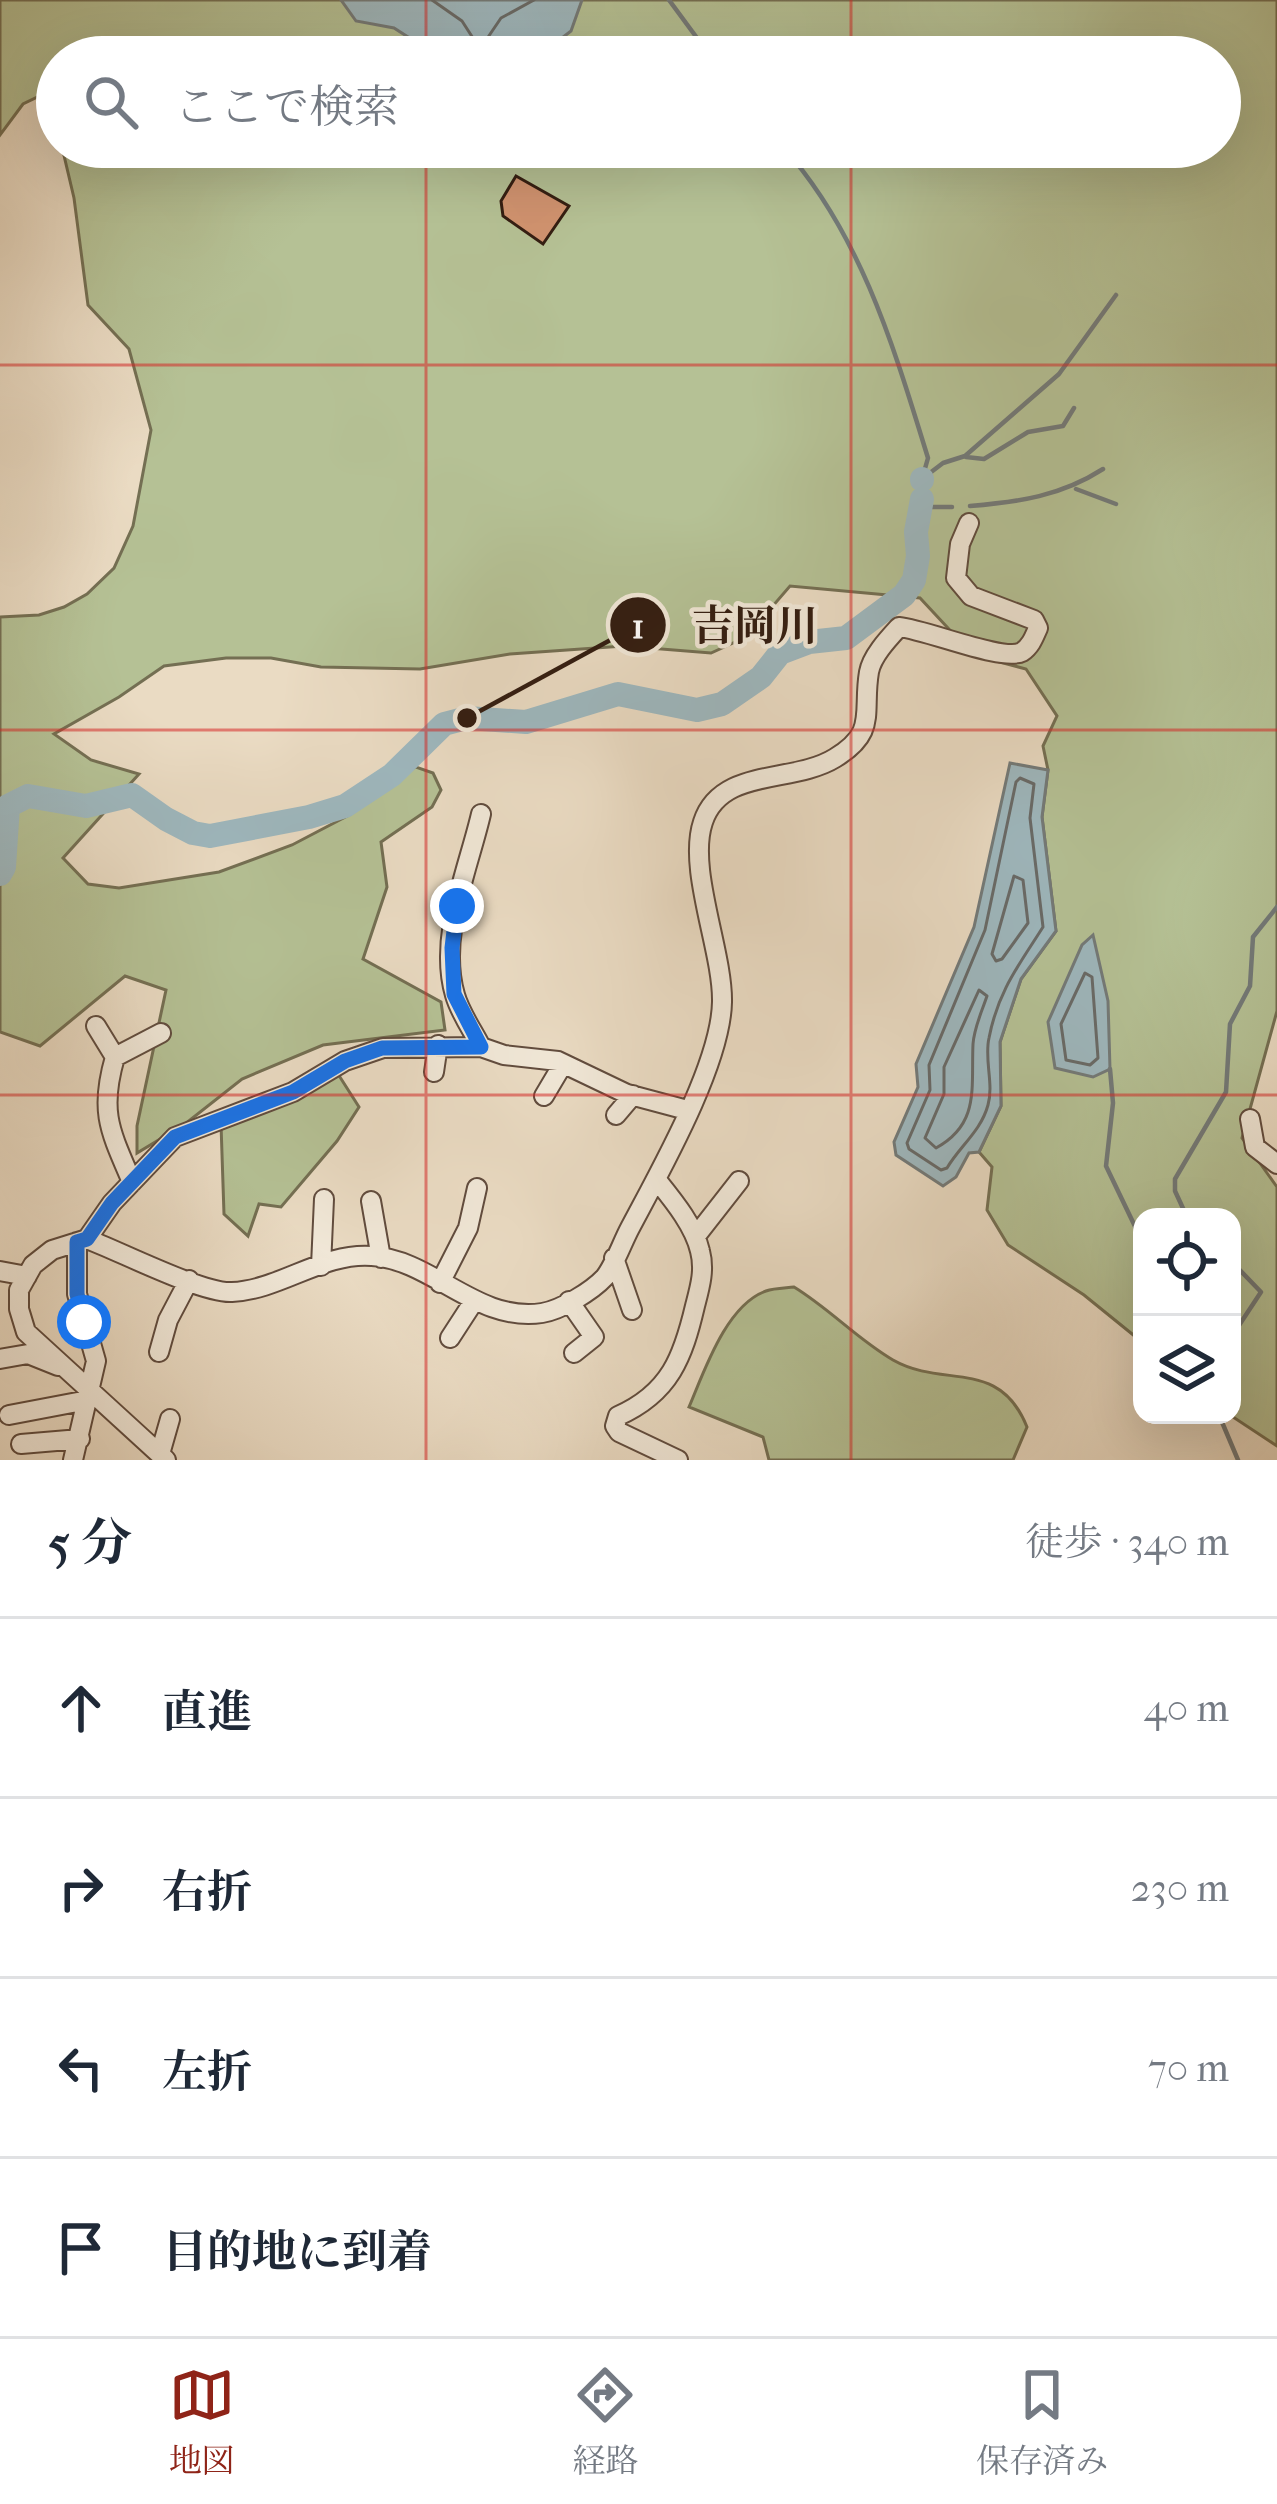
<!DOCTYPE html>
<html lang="ja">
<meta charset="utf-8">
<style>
body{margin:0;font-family:"IM FELL French Canon","Noto Serif JP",serif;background:#f2f2f3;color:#1f2937}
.controls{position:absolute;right:36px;bottom:36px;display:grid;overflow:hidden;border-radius:24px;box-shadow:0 12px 48px #0002}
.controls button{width:108px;height:108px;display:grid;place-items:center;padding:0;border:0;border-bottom:3px solid #e0e1e3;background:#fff;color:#1f2937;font:60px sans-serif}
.stop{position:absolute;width:36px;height:36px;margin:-27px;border:9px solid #1a73e8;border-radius:50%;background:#fff}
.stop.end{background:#1a73e8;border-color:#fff;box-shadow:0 3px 12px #0008}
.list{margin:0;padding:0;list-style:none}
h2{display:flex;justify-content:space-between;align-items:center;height:156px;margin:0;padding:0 48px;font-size:51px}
h2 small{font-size:39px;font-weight:400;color:#747a83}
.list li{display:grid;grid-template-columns:78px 1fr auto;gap:36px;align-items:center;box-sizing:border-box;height:180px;padding:0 48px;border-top:3px solid #e0e1e3}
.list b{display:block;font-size:45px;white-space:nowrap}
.list em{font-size:39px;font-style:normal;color:#747a83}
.icon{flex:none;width:66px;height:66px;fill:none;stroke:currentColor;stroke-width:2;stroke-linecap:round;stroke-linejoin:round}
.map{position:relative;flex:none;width:1277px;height:1460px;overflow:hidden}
.search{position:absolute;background:#fff;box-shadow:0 12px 48px #0002;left:36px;right:36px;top:36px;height:132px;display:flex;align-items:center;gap:30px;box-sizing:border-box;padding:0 42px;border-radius:66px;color:#747a83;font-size:45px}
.sheet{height:876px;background:#fff}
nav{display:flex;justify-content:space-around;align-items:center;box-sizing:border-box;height:168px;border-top:3px solid #e0e1e3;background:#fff;font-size:33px;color:#747a83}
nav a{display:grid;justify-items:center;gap:6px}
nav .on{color:#8f2418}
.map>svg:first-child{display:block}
.green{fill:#b5c195;stroke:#746f53;stroke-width:3}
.water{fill:#9eb8bf;stroke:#737a79;stroke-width:3}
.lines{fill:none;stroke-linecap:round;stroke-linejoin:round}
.shore{stroke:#686a68;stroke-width:3}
.stream{stroke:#737a79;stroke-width:4.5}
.river{stroke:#9eb8bf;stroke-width:24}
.building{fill:#d19370;stroke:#331d11;stroke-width:3}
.minor-casing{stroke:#614c3e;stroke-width:22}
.minor{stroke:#f1e8d8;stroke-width:18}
.route{stroke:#1a73e8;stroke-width:15}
.grid{fill:none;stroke:#d62828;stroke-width:3;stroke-opacity:0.55}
.leader{fill:none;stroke:#331d11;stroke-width:4.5}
.callout-dot{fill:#331d11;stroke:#f1e8d8;stroke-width:4.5}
.mark-label{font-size:36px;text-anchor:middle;font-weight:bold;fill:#fff}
.callout-label{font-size:42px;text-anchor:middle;font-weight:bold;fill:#331d11;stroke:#f1e8d8;stroke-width:9;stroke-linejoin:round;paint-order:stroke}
</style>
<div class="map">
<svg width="1277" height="1460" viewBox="0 0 1277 1460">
<rect width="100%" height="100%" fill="#eadbc3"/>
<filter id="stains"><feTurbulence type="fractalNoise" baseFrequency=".00167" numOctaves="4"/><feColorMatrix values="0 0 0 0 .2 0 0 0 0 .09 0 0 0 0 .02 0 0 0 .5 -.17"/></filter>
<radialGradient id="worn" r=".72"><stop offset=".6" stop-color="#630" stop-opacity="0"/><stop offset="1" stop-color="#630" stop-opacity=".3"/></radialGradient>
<!-- green -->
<path class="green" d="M0 0H1277V1011L1242 1138 1277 1187V1446L1230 1415 1232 1217H1142V1342L1084 1295 1008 1245 987 1210 992 1167 979 1152 1001 1106 1000 1042 1021 979 1056 931 1042 817 1048 770 1043 746 1057 716 1026 669 973 655 920 598 790 586 746 637 711 653 624 646 510 654 420 669 321 667 271 658H226L164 666 119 697 54 734 91 760 139 774 63 858 88 884 119 888 219 872 292 845 351 814 383 782 416 767 433 773 441 790 432 807 381 842 387 887 363 959 441 1002 445 1030 323 1045 242 1079 185 1124 137 1153V1126L166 990 125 976 40 1046 0 1032V617L39 615 64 607 87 594 114 568 133 526 151 430 129 349 88 305 74 198 62 147H1220V57H57V127L48 92 23 104 0 135Z
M338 1074 359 1107 337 1141 281 1207 259 1204 248 1236 224 1214 221 1124Z
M794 1287C830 1309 857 1339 893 1360 944 1389 999 1357 1027 1427L1013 1460H769L763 1437 689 1407C704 1372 726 1305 766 1291 774 1288 786 1288 794 1287Z"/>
<!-- water -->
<path class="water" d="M341 0H582L571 31 549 48 498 57H439L394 28 356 21Z
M1010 763 1048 770 1042 817 1056 931 1021 979 1000 1042 1001 1106 979 1152 969 1153 956 1177 943 1186 896 1155 894 1142 918 1087 916 1064 974 927Z
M1093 935 1108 1001 1110 1069 1093 1077 1055 1068 1048 1022 1082 945Z"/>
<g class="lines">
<!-- shore -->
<path class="shore" d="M432 0 462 21 480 49 501 18 534 0
M1020 778 1034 784 1030 818 1043 927C1019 965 998 991 989 1038 984 1059 994 1084 988 1105 981 1131 960 1146 947 1168L941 1170 909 1149 907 1143 930 1090 929 1065 985 930 1016 782Z
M1014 876 1023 880 1028 923 1002 959 996 961 992 954Z
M1085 973 1092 977 1098 1058 1090 1065 1066 1060 1061 1024Z
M979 990 987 996C982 1011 974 1028 973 1044 971 1088 980 1124 936 1148L925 1138 944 1094V1067Z"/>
<!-- stream -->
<path class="stream" d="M669 0 711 57
M783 147C861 234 894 348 928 458L922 479
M966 457 984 459 1028 432 1063 426 1074 408
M922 479 943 463 965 456 1059 374 1116 295
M1076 489 1116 504
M970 506C1019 502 1061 496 1103 469
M922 507H952
M1110 1069 1113 1103 1106 1166 1142 1241
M1187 1217 1175 1191V1179L1226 1092 1230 1024 1250 986 1253 937 1277 907
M1232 1262 1261 1292 1232 1336
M1219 1415 1238 1460"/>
<!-- river -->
<path class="river" d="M922 479V480
M0 874 4 867 8 806 28 796 86 806 132 795 166 819 193 833 210 836 309 817 345 806 392 775 444 724 467 718 526 722 618 694 697 710 722 704 761 677 780 653 809 642 846 638 904 595 914 580 918 556 916 532 922 499"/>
</g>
<!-- building -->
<path class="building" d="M516 176 569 206 543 244 503 216 501 201Z"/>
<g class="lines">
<defs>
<path id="minor" d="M96 1026 115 1057C99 1112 110 1131 132 1182
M481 1047C473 1031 460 1013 455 995 438 937 468 870 481 814
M115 1057 161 1033
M434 1072 438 1045
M544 1096 563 1064
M616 1115 633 1095
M1250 1119 1255 1147 1277 1164
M656 1179C672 1199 694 1225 700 1251 705 1270 700 1287 695 1306 683 1357 670 1393 618 1416L615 1426 619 1432 678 1460
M371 1201 381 1258
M696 1236 739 1181
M87 1239C119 1251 203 1294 232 1292 280 1290 323 1252 372 1256 433 1260 477 1323 542 1313 561 1310 592 1291 605 1277 615 1264 622 1243 630 1228 660 1171 721 1064 722 1002 723 951 687 869 703 822 721 767 793 784 835 758 878 732 862 713 869 672 872 656 888 639 899 627 928 630 1003 662 1022 652 1031 646 1034 637 1038 628L1034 620 971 596 956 578 960 544 969 523
M614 1258 632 1310
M321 1266 324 1199
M0 1271 27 1276
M440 1283 468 1228 477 1188
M569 1301 594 1337 574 1353
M450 1338 474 1301
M159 1352 168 1320 189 1280
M0 1359 28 1354 58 1366
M9 1415 88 1400
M21 1444 80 1439
M160 1454 170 1419
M73 1460 96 1361 77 1294V1242
M166 1460 26 1332 19 1309V1290L33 1265 52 1250 87 1239 112 1203 175 1137 293 1092 345 1061 383 1048 481 1047 504 1055 558 1061 627 1094 687 1110"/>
</defs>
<!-- minor casing -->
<use href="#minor" class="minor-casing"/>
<!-- minor -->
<use href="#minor" class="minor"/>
</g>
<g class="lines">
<!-- route -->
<path class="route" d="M84 1322 77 1294V1242L87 1239 112 1203 175 1137 293 1092 345 1061 382 1048 481 1047 454 994 452 948 457 906"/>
</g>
<!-- grid -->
<path class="grid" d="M426 0V57M851 0V57M426 147V1460M851 147V1460M0 365H1277M0 730H1277M0 1095H1277"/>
<!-- callouts -->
<path class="leader" d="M467 718L638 625"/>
<g class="callout-dot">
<circle cx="467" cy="718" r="12"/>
<circle cx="638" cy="625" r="30"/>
</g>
<g class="mark-label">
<text x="638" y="638">1</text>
</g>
<g class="callout-label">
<text x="755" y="640">吉岡川</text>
</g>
<rect width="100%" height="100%" filter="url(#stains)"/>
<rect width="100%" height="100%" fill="url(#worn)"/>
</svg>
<div class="controls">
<button><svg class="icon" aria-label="locate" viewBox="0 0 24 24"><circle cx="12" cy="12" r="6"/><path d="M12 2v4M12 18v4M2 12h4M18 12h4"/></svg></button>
<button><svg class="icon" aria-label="layers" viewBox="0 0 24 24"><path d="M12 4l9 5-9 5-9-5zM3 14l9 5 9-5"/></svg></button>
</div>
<div class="stop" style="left:84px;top:1322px"></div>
<div class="stop end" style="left:457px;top:906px"></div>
<div class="search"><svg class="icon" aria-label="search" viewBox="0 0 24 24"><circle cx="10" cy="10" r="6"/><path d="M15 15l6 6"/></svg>ここで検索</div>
</div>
<section class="sheet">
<h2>5 分<small>徒歩 · 340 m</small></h2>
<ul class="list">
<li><svg class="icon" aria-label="ahead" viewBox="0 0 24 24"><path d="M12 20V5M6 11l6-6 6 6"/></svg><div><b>直進</b></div><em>40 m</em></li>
<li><svg class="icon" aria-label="right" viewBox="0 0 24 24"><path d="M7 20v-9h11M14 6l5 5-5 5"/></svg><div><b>右折</b></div><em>230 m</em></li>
<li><svg class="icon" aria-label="left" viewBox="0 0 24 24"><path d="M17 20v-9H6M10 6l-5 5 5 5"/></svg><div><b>左折</b></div><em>70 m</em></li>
<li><svg class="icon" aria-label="arrive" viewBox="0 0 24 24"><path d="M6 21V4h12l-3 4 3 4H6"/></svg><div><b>目的地に到着</b></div></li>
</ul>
</section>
<nav>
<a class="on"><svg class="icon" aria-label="map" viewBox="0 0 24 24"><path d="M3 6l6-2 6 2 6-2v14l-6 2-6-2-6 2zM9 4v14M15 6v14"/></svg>地図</a>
<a><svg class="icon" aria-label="directions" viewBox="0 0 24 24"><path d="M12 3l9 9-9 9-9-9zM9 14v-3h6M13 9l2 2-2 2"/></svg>経路</a>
<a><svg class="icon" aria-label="saved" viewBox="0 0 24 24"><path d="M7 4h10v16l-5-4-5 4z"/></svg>保存済み</a>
</nav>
